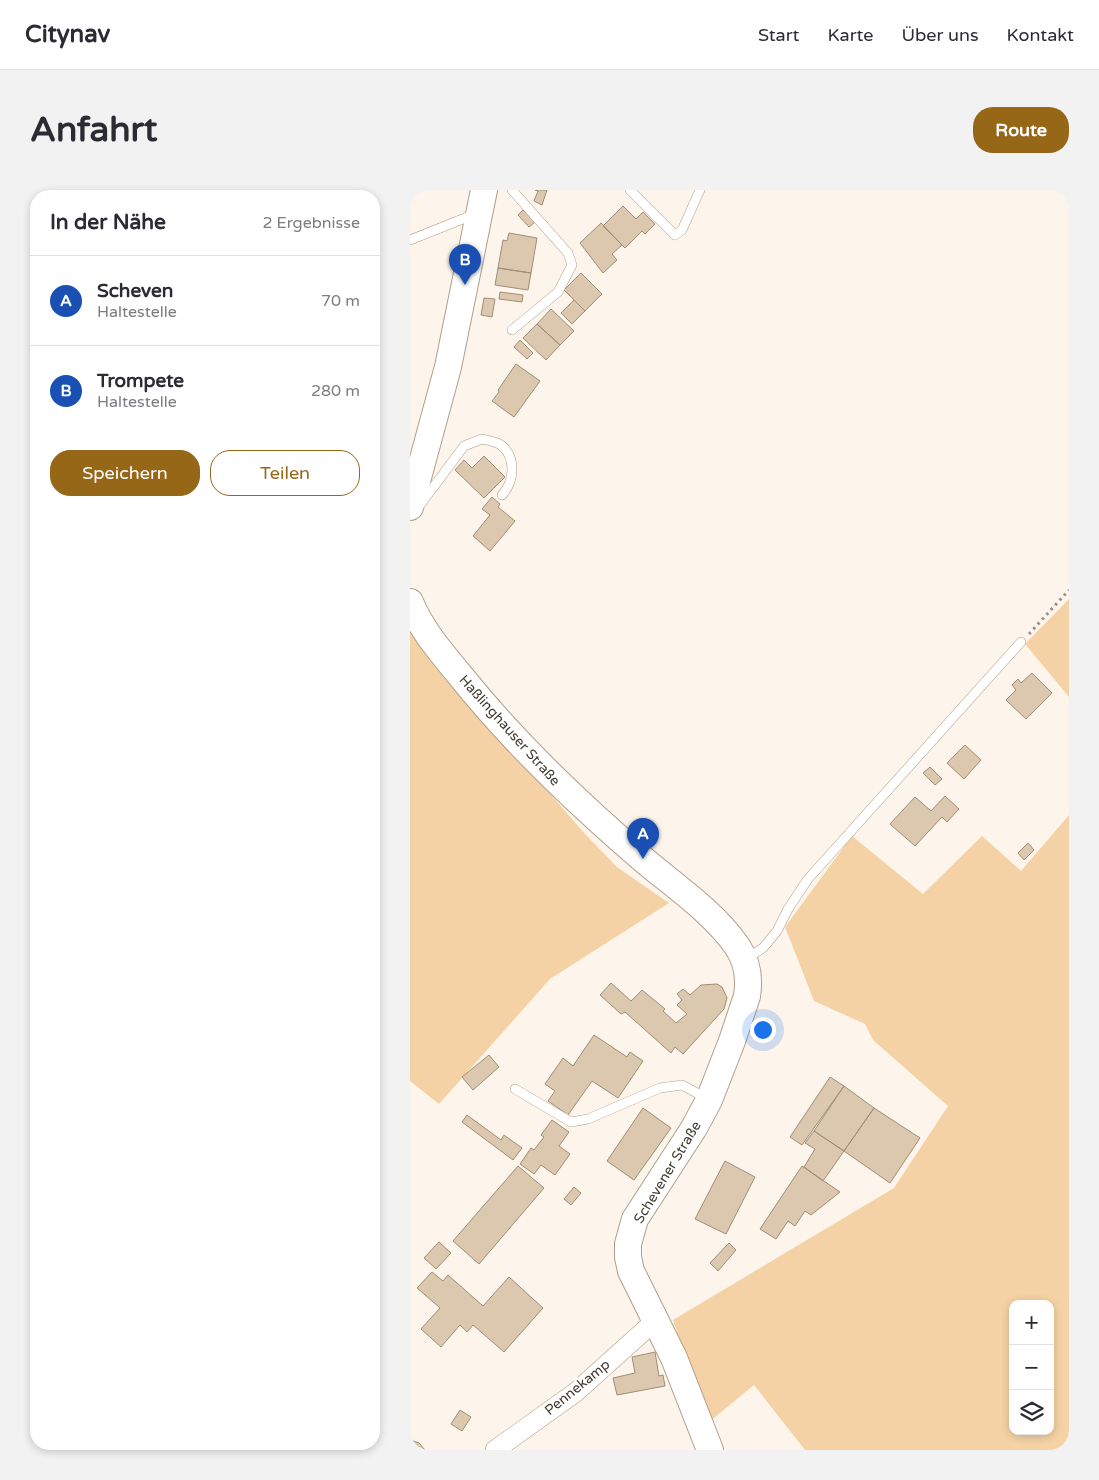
<!DOCTYPE html>
<html lang="de">
<meta charset="utf-8">
<style>
body{margin:0;font-family:"Varela Round",sans-serif;background:#f2f2f3;color:#2b2b33}
.controls{position:absolute;right:15px;bottom:15px;display:grid;overflow:hidden;border-radius:10px;box-shadow:0 2px 8px #0003}
.controls button{width:45px;height:45px;display:grid;place-items:center;padding:0;border:0;border-bottom:1px solid #e1e1e2;background:#fff;color:#2b2b33;font:25px sans-serif}
.you{position:absolute;left:352px;top:839px;width:18px;height:18px;margin:-12px;border:4px solid #fff;border-radius:50%;background:#1a73e8;box-shadow:0 0 0 8px #1a73e833}
.badge{display:grid;place-items:center;width:32px;height:32px;border-radius:50%;background:#976718;color:#fff;font-size:16px;font-weight:700}
.pin{position:absolute;translate:-50% -41px;filter:drop-shadow(0 1px 2px #0008)}
.pin::after{content:'';position:absolute;top:26px;width:18px;height:15px;background:inherit;clip-path:polygon(0 0,100% 0,50% 100%)}
.list{margin:0;padding:0;list-style:none}
h2{display:flex;justify-content:space-between;align-items:center;height:65px;margin:0;padding:0 20px;font-size:21px}
h2 small{font-size:16px;font-weight:400;color:#7c7c81}
.list li{display:grid;grid-template-columns:32px 1fr auto;gap:15px;align-items:center;box-sizing:border-box;height:90px;padding:0 20px;border-top:1px solid #e1e1e2}
.list b{display:block;font-size:19px;white-space:nowrap}
.list p{margin:0;font-size:16px;white-space:nowrap;color:#7c7c81}
.list em{font-size:16px;font-style:normal;color:#7c7c81}
.actions{display:flex;gap:10px;padding:15px 20px}
.actions a{flex:1;padding:11px 0;border:1px solid #976718;border-radius:20px;text-align:center;font-size:18px;color:#976718}
.actions .main{background:#976718;color:#fff}
.icon{flex:none;width:28px;height:28px;fill:none;stroke:currentColor;stroke-width:2;stroke-linecap:round;stroke-linejoin:round}
.map{position:relative;flex:none;width:659px;height:1260px;overflow:hidden;border-radius:20px}
header{display:flex;align-items:center;gap:30px;box-sizing:border-box;height:70px;padding:0 25px;background:#fff;border-bottom:1px solid #e1e1e2}
header strong{font-size:24px}
nav{display:flex;gap:28px;margin-inline-start:auto;font-size:18px}
.intro{display:flex;align-items:center;justify-content:space-between;box-sizing:border-box;height:120px;padding:0 30px}
h1{margin:0;font-size:35px}
.button{padding:12px 22px;border-radius:20px;background:#976718;color:#fff;font-size:18px;font-weight:700}
main{display:flex;gap:30px;padding:0 30px}
aside{flex:1;background:#fff;border-radius:20px;box-shadow:0 2px 8px #0003}
.map>svg:first-child{display:block}
.green{fill:#f5d2a5;fill-rule:evenodd}
.building{fill:#dbc8af;stroke:#9f8d76}
.lines{fill:none;stroke-linecap:round;stroke-linejoin:round}
.lane-casing{stroke:#b19e87;stroke-width:10}
.street-casing{stroke:#b19e87;stroke-width:20}
.secondary-casing{stroke:#b19e87;stroke-width:28}
.path{stroke:#989086;stroke-width:3;stroke-dasharray:2.5 4;stroke-linecap:butt}
.lane{stroke:#fff;stroke-width:9}
.street{stroke:#fff;stroke-width:19}
.secondary{stroke:#fff;stroke-width:26}
.labels{text-anchor:middle;stroke-width:5;stroke-linejoin:round;paint-order:stroke}
.street-label{font-size:14px;fill:#423a30;stroke:#fff}
</style>
<header>
<strong>Citynav</strong>
<nav><a>Start</a><a>Karte</a><a>Über uns</a><a>Kontakt</a></nav>
</header>
<div class="intro"><h1>Anfahrt</h1><a class="button">Route</a></div>
<main>
<aside>
<h2>In der Nähe<small>2 Ergebnisse</small></h2>
<ul class="list">
<li><span class="badge" style="background:#1a4fb4">A</span><div><b>Scheven</b><p>Haltestelle</p></div><em>70 m</em></li>
<li><span class="badge" style="background:#1a4fb4">B</span><div><b>Trompete</b><p>Haltestelle</p></div><em>280 m</em></li>
</ul>
<div class="actions"><a class="main">Speichern</a><a>Teilen</a></div>
</aside>
<div class="map">
<svg width="659" height="1260" viewBox="0 0 659 1260">
<rect width="100%" height="100%" fill="#fdf5eb"/>
<!-- green -->
<path class="green" d="M659 409V507L615 454Z
M0 433 105 563 175 644 207 677 259 713 140 789 29 914 0 891Z
M659 625V1260H395L344 1195 298 1233 263 1130 484 998 538 916 463 850 455 834 404 811 375 737 442 646 513 704 572 646 611 681ZM603 1114H640V1241H603Z"/>
<!-- building -->
<path class="building" d="M125 0H137L132 15 124 11 128 1Z
M213 16 226 29 233 22 245 34 235 44 232 41 215 58 193 36Z
M113 20 125 32 119 37 108 25Z
M191 33 212 55 202 64 207 70 193 83 170 53Z
M99 43 127 48 121 83 88 78 93 50 97 51Z
M88 78 121 83 118 100 85 95Z
M171 83 192 104 175 121 154 100Z
M90 102 113 105 112 112 89 109Z
M74 108 85 109 82 127 71 125Z
M164 110 175 121 162 134 151 123Z
M141 119 164 141 150 155 127 134Z
M127 134 150 155 136 170 113 148Z
M110 150 123 163 117 169 104 157Z
M106 174 130 191 104 227 82 211 89 202 88 200Z
M74 266 95 287 74 308 45 280 54 270 62 278Z
M82 307 90 314 88 317 105 331 80 361 63 346 80 325 72 319Z
M622 483 642 503 616 529 596 510 606 500 602 495 608 489 611 493Z
M555 555 571 570 554 589 537 573Z
M520 577 532 589 525 595 513 583Z
M535 606 549 619 537 632 532 627 505 656 480 634 505 607 521 621Z
M618 653 624 660 614 670 608 663Z
M201 793 221 811 232 800 255 819 253 821 266 833 277 824 267 815 272 810 267 804 273 799 280 805 291 795 307 794 312 797 317 808 314 819 273 864 265 857 261 863 215 822 211 824 190 805Z
M184 845 217 867 220 862 233 871 208 908 182 891 158 925 138 911 145 901 135 894 153 868 163 876Z
M79 865 89 877 63 900 52 887Z
M420 887 434 896 392 955 380 947Z
M434 896 464 918 434 961 404 941Z
M233 918 261 938 224 990 197 971Z
M464 918 510 948 480 993 434 961Z
M57 925 91 950 94 945 112 958 103 970 52 932Z
M142 930 159 942 149 956 160 964 145 985 131 975 124 984 110 974 121 958 124 960 134 947 131 945Z
M404 941 434 961 413 991 394 977 405 959 395 953Z
M315 971 345 987 316 1044 285 1029Z
M108 976 134 998 69 1074 43 1051Z
M392 976 430 1002 401 1025 395 1021 385 1036 378 1031 366 1049 350 1039Z
M164 997 171 1003 161 1015 154 1009Z
M29 1052 41 1063 26 1079 14 1068Z
M319 1053 326 1060 308 1081 300 1073Z
M22 1082 33 1091 38 1085 73 1116 99 1087 133 1118 94 1162 63 1135 57 1142 50 1135 31 1157 11 1139 30 1118 7 1098Z
M245 1162 249 1186 253 1185 255 1196 207 1205 203 1188 225 1183 222 1167Z
M50 1220 61 1227 52 1241 41 1234Z
M0 1250 9 1253 15 1260H0Z"/>
<g class="lines">
<defs>
<path id="lane" d="M220 0 265 45 272 40 290 0
M0 50 65 24
M102 140 148 102 162 75 158 63 102 0
M10 315 54 256 72 249C77 250 87 252 91 255 107 268 104 292 92 305
M337 768 353 758 367 741 378 719 398 689 611 452
M105 899 161 932 178 929 250 898 272 895 298 909"/>
<path id="street" d="M85 1260 166 1202 246 1130"/>
<path id="secondary" d="M0 317 38 177 74 0
M0 412C11 439 30 461 49 484 104 553 167 613 235 671 266 697 303 722 327 756 337 771 340 788 337 806L322 851 299 910 284 938 225 1029 218 1054V1067L221 1081 264 1168 300 1260"/>
</defs>
<!-- lane casing -->
<use href="#lane" class="lane-casing"/>
<!-- street casing -->
<use href="#street" class="street-casing"/>
<!-- secondary casing -->
<use href="#secondary" class="secondary-casing"/>
<!-- path -->
<path class="path" d="M619 444 659 400"/>
<!-- lane -->
<use href="#lane" class="lane"/>
<!-- street -->
<use href="#street" class="street"/>
<!-- secondary -->
<use href="#secondary" class="secondary"/>
</g>
<g class="labels">
<!-- street labels -->
<g class="street-label">
<text transform="translate(100 540) rotate(48)" y="5">Haßlinghauser Straße</text>
<text transform="translate(257 982) rotate(-59)" y="5">Schevener Straße</text>
<text transform="translate(167 1197) rotate(-39)" y="5">Pennekamp</text>
</g>
</g>
</svg>
<div class="controls">
<button>+</button>
<button>−</button>
<button><svg class="icon" aria-label="layers" viewBox="0 0 24 24"><path d="M12 4l9 5-9 5-9-5zM3 14l9 5 9-5"/></svg></button>
</div>
<div class="you"></div>
<div class="pin badge" style="left:233px;top:669px;background:#1a4fb4">A</div>
<div class="pin badge" style="left:55px;top:95px;background:#1a4fb4">B</div>
</div>
</main>
